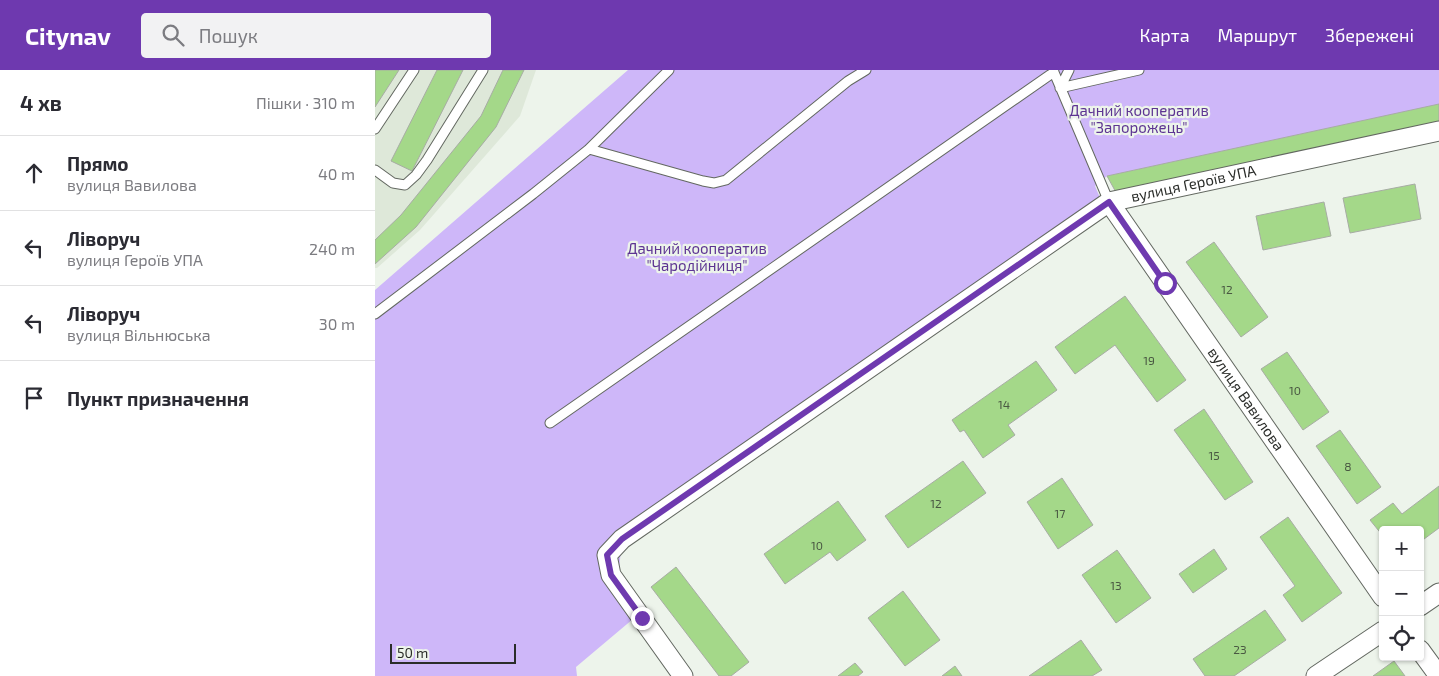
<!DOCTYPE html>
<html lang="uk">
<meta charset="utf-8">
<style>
body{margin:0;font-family:"Exo 2",sans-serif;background:#f2f2f3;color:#2b2b33}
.controls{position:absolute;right:15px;bottom:15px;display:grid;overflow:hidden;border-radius:5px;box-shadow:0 1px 4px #0004}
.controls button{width:45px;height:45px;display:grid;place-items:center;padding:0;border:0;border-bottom:1px solid #e1e1e2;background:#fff;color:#2b2b33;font:25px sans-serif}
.scale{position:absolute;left:15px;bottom:12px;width:126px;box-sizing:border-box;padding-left:5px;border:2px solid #2b2d2a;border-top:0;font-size:14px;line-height:18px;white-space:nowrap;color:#2b2d2a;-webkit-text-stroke:4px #edf4eb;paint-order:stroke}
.stop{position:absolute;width:15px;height:15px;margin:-11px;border:4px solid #6e39af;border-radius:50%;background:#fff}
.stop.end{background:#6e39af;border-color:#fff;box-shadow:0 1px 5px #0008}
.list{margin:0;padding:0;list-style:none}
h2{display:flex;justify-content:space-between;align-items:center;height:65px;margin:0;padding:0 20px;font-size:21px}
h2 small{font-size:16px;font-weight:400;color:#7c7c81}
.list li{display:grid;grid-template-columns:32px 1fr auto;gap:15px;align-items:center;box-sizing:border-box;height:75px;padding:0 20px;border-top:1px solid #e1e1e2}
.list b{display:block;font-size:19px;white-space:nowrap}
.list p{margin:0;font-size:16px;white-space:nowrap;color:#7c7c81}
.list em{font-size:16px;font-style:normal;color:#7c7c81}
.icon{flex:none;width:28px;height:28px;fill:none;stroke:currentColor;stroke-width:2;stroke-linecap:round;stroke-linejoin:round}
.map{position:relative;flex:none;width:1064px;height:606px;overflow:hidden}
header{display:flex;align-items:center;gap:30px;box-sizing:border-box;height:70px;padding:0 25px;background:#6e39af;color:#fff}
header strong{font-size:24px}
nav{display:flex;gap:28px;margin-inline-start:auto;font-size:18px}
.search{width:350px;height:45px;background:#f2f2f3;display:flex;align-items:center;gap:12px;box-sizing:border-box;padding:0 18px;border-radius:5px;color:#7c7c81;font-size:19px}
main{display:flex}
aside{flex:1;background:#fff}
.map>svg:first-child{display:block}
.built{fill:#dee8d9}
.green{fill:#ceb7f9}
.building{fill:#a4d889;stroke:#a7aca4}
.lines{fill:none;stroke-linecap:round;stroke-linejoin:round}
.service-casing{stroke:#636861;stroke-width:11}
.minor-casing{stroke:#636861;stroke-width:21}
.service{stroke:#fff;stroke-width:9}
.minor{stroke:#fff;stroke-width:19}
.route{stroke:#6e39af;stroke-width:6}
.labels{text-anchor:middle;stroke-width:4.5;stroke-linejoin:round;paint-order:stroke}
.number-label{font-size:12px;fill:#495842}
.park-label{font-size:15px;fill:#5d3492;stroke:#edf4eb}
.street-label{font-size:15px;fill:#2b2d2a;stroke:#edf4eb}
</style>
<header>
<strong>Citynav</strong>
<div class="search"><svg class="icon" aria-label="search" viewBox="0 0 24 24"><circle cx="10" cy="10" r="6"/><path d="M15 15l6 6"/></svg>Пошук</div>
<nav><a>Карта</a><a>Маршрут</a><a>Збережені</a></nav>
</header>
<main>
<aside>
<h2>4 хв<small>Пішки · 310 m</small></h2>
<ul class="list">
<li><svg class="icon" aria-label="ahead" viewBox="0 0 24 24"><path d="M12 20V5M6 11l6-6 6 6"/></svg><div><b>Прямо</b><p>вулиця Вавилова</p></div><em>40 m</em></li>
<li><svg class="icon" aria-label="left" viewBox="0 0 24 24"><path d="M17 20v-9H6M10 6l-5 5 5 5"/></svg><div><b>Ліворуч</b><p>вулиця Героїв УПА</p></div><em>240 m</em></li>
<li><svg class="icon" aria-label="left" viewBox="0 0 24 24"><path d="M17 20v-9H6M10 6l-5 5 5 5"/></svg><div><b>Ліворуч</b><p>вулиця Вільнюська</p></div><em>30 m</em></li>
<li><svg class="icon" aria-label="arrive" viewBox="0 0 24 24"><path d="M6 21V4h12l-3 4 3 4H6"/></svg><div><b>Пункт призначення</b></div></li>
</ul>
</aside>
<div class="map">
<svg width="1064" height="606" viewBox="0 0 1064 606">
<rect width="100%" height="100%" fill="#edf4eb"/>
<!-- built -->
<path class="built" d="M0 0H161L145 46 45 160 2 198H0Z"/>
<!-- green -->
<path class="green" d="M253 0H1064V36L732 106 720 116 726 130 247 469 242 521 258 549 201 597 202 606H0V220Z"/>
<!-- building -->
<path class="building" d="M0 0H24L0 37Z
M62 0H88L37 101 16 91Z
M128 0H149L121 57 41 157 0 194V170L26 145 106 46Z
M1064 34V54L743 126 732 106Z
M1040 114 1046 149 975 163 968 128Z
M949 132 956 166 888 180 881 146Z
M839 172 893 247 866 267 811 192Z
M750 226 811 310 782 332 740 275 700 304 680 277Z
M912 282 954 342 928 360 886 299Z
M661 291 682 320 633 355 640 365 608 388 589 360 585 362 577 350Z
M829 339 878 412 850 430 799 360Z
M965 360 1006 417 982 434 941 376Z
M588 391 611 423 533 478 510 446Z
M687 408 718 455 683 479 652 432Z
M1064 416V458L1045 472V460H1008V466L995 450 1018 433 1027 444Z
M463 431 491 470 462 491 455 482 410 514 389 484Z
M913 447 967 523 927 552 908 525 920 516 885 467Z
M839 479 852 499 818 523 804 504Z
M742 480 776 528 741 553 707 505Z
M301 497 374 592 356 606H344L276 517Z
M528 521 565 570 530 596 493 548Z
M890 540 911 570 859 606H830L818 589Z
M706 570 727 600 717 606H654Z
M1019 591 1030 606H998Z
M480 593 488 602 483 606H463Z
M580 596 587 606H567Z"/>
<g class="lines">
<defs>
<path id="service" d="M678 0 734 132
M685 18 764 0
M685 18 694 0
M0 59 39 0
M214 79 328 111 339 113 351 110 473 11 491 0
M0 100 18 113 30 115 41 105 52 90 108 0
M0 244 158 124 214 79 294 0
M175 353 679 2"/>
<g id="minor">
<path id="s1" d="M734 132 1008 527"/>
<path d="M1045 536 1064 523"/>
<path d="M1045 580 1064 606"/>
<path id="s2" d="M308 606 236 505 232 485 247 469 734 132 1064 61"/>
<path d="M941 606 1008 561"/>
</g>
</defs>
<!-- service casing -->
<use href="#service" class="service-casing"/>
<!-- minor casing -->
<use href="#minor" class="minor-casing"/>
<!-- service -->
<use href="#service" class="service"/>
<!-- minor -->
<use href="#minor" class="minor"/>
</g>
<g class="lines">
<!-- route -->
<path class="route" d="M267 548 236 505 232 485 247 469 734 132 790 213"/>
</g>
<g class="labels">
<!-- number labels -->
<g class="number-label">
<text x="852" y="224">12</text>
<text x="774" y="295">19</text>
<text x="920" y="325">10</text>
<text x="629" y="339">14</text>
<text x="839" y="390">15</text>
<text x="973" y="401">8</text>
<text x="561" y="438">12</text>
<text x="685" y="448">17</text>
<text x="442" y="480">10</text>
<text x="741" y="520">13</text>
<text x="865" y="584">23</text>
</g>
<!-- park labels -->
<g class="park-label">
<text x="764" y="46">Дачний кооператив<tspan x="764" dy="17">"Запорожець"</tspan></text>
<text x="322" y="184">Дачний кооператив<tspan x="322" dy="17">"Чародійниця"</tspan></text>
</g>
<!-- street labels -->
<g class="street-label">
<text dy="5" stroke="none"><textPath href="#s2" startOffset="845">вулиця Героїв УПА</textPath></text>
<text dy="5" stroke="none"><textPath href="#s1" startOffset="240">вулиця Вавилова</textPath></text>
</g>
</g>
</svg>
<div class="controls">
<button>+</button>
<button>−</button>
<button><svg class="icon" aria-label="locate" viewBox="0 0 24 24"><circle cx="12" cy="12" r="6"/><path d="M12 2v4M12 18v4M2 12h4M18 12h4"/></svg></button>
</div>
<div class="scale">50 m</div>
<div class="stop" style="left:790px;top:213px"></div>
<div class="stop end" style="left:267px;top:548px"></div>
</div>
</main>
